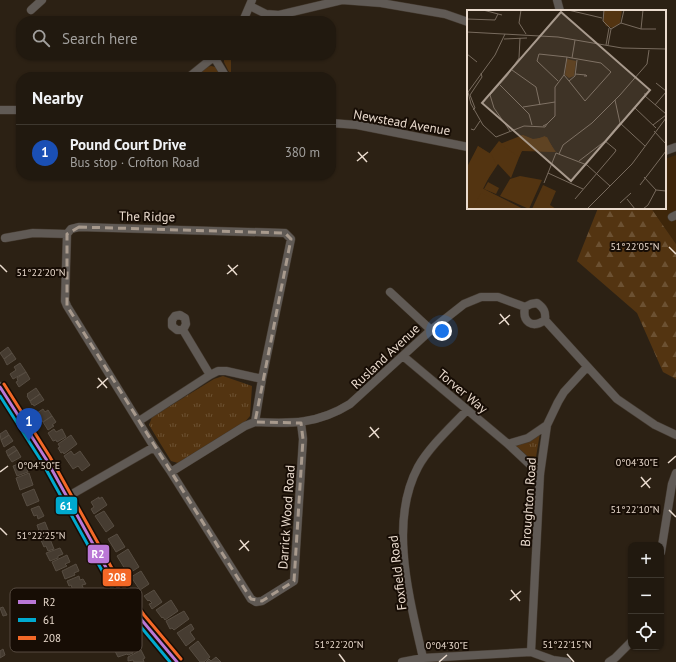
<!DOCTYPE html>
<meta charset="utf-8">
<style>
body{margin:0;font-family:"PT Sans",sans-serif;background:#2d261d;color:#f1f3f6}
.controls{position:absolute;right:12px;bottom:12px;display:grid;overflow:hidden;border-radius:8px;box-shadow:0 1px 3px #0004}
.controls button{width:36px;height:36px;display:grid;place-items:center;padding:0;border:0;border-bottom:1px solid #3e382f;background:#21190f;color:#f1f3f6;font:20px sans-serif}
.you{position:absolute;left:442px;top:331px;width:14px;height:14px;margin:-10px;border:3px solid #fff;border-radius:50%;background:#1a73e8;box-shadow:0 0 0 6px #1a73e833}
.badge{display:grid;place-items:center;width:26px;height:26px;border-radius:50%;background:#a89a8d;color:#fff;font-size:13px;font-weight:700}
.pin{position:absolute;translate:-50% -33px;filter:drop-shadow(0 1px 2px #0008)}
.pin::after{content:'';position:absolute;top:21px;width:14px;height:12px;background:inherit;clip-path:polygon(0 0,100% 0,50% 100%)}
.list{margin:0;padding:0;list-style:none}
h2{display:flex;justify-content:space-between;align-items:center;height:52px;margin:0;padding:0 16px;font-size:17px}
h2 small{font-size:13px;font-weight:400;color:#a2a09e}
.list li{display:grid;grid-template-columns:26px 1fr auto;gap:12px;align-items:center;box-sizing:border-box;height:56px;padding:0 16px;border-top:1px solid #3e382f}
.list b{display:block;font-size:15px;white-space:nowrap}
.list p{margin:0;font-size:13px;white-space:nowrap;color:#a2a09e}
.list em{font-size:13px;font-style:normal;color:#a2a09e}
.icon{flex:none;width:22px;height:22px;fill:none;stroke:currentColor;stroke-width:2;stroke-linecap:round;stroke-linejoin:round}
.map{position:relative;flex:none;width:676px;height:662px;overflow:hidden}
.search{position:absolute;background:#21190f;box-shadow:0 1px 3px #0004;left:16px;top:16px;width:320px;height:44px;display:flex;align-items:center;gap:10px;box-sizing:border-box;padding:0 14px;border-radius:16px;color:#a2a09e;font-size:15px}
.panel{position:absolute;background:#21190f;box-shadow:0 1px 3px #0004;left:16px;top:72px;width:320px;height:108px;border-radius:16px}
.map>svg:first-child{display:block}
.built{fill:#3e260a}
.grass{fill:url(#grass-tufts)}
.forest{fill:url(#forest-firs)}
.building{fill:#463c31;stroke:#574d42}
.lines{fill:none;stroke-linecap:round;stroke-linejoin:round}
.minor-casing{stroke:#453b31;stroke-width:9}
.major-casing{stroke:#453b31;stroke-width:11}
.minor{stroke:#605a55;stroke-width:8}
.major{stroke:#625a50;stroke-width:10}
.bus-1-casing{stroke:#170d05;stroke-width:6}
.bus-2-casing{stroke:#170d05;stroke-width:6}
.bus-3-casing{stroke:#170d05;stroke-width:6}
.bus-1{stroke:#ba77d6;stroke-width:3}
.bus-2{stroke:#00a9ce;stroke-width:3}
.bus-3{stroke:#f36827;stroke-width:3}
.marked{fill:none;stroke:#a89a8d;stroke-width:3;stroke-dasharray:8 5;stroke-linejoin:round}
.ticks{fill:none;stroke:#eadbce;stroke-width:1.5}
.labels{text-anchor:middle;stroke-width:4;stroke-linejoin:round;paint-order:stroke}
.street-label{font-size:13px;fill:#eadbce;stroke:#170d05}
.inset-road{fill:none;stroke:#786b5e;stroke-width:1}
.view{fill:#a89a8d;fill-opacity:0.15;stroke:#a89a8d;stroke-width:2}
.inset-edge{fill:none;stroke:#eadbce;stroke-width:2}
.key{fill:#170d05;stroke:#564b41;stroke-width:1}
.key-label{font-size:11px;fill:#eadbce}
.ticks-label{font-size:10px;text-anchor:middle;fill:#eadbce;stroke:#170d05;stroke-width:4;stroke-linejoin:round;paint-order:stroke}
.line-badge{stroke:#170d05;stroke-width:1.5}
.badge-label{font-size:11px;text-anchor:middle;font-weight:bold;fill:#fff}
</style>
<div class="map">
<svg width="676" height="662" viewBox="0 0 676 662">
<defs>
<pattern id="grass-tufts" width="24" height="20" patternUnits="userSpaceOnUse"><rect width="24" height="20" fill="#533411"/><path d="M3 7l-1-3M5 7V3M7 7l1-3M15 17l-1-3M17 17v-4M19 17l1-3" fill="none" stroke="#6c5132"/></pattern>
<pattern id="forest-firs" width="22" height="20" patternUnits="userSpaceOnUse"><rect width="22" height="20" fill="#533411"/><path d="M5 1l3.5 6h-7zM16 11l3.5 6h-7z" fill="#6c5132"/></pattern>
</defs>
<rect width="100%" height="100%" fill="#2c2114"/>
<!-- built -->
<path class="built" d="M676 155V244L651 208H665V159Z"/>
<!-- grass -->
<path class="grass" d="M224 55H231V76L224 62Z
M211 66C218 67 219 71 221 77H195L205 68Z
M223 376 252 386 250 416 244 423 178 463 171 461 149 425 152 417 214 379Z
M540 433 535 463 516 446 529 441Z"/>
<!-- forest -->
<path class="forest" d="M598 208H651L676 244V379L663 372 637 313 577 261Z"/>
<!-- building -->
<path class="building" d="M8 347 12 353 4 359 0 353Z
M12 353 16 359 7 365 4 359Z
M20 363 26 372 13 379 10 374 16 370 14 367Z
M26 372 30 379 19 387 16 382 18 381 17 378Z
M36 388 40 394 30 401 27 396 28 395 27 394Z
M40 394 44 400 34 406 33 404 32 405 30 401Z
M43 409 45 412 48 410 52 416 43 422 37 413Z
M52 416 56 422 52 425 54 426 48 430 43 422Z
M54 429 56 432 62 429 66 437 57 442 56 440 53 441 48 433Z
M6 430 9 435 1 440 0 434Z
M9 435 13 441 4 447 1 440Z
M71 435 77 444 64 454 63 452 61 453 58 448 60 447 58 444Z
M14 446 17 450 8 456 6 451Z
M17 450 21 457 12 462 8 456Z
M71 451 74 455 80 451 90 465 82 471 78 466 73 469 64 456Z
M24 462 28 472 17 476 13 466Z
M29 473 33 485 20 490 16 478Z
M34 489 39 501 27 506 22 494Z
M99 497V499L102 497 107 505 94 514 91 509 94 507 91 502Z
M39 506 44 516 38 519 37 515 34 516 31 509Z
M104 511 114 526 106 532 95 516Z
M45 522 49 532 44 535 42 530 39 531 37 525Z
M48 534 54 549 48 551 46 546 44 547 40 538Z
M117 534 125 547 116 552 108 539Z
M60 548 63 554 58 556V558L50 561 46 553Z
M128 549 139 567 128 574 117 556Z
M67 555 70 562 65 564 67 566 56 571 52 562Z
M76 564 79 571 74 573 75 575 65 579 62 571Z
M141 571 149 584 140 590 131 577Z
M79 576 80 580 83 579 86 584 82 585 84 590 77 593V592L74 593 71 585 69 586 67 581Z
M154 590 162 602 152 609 149 604 152 603 149 600 148 601 144 596Z
M171 600 178 611 165 620 163 617 162 618 156 610Z
M3 607 7 615 3 616 0 608Z
M184 611 189 619 174 630 172 628 170 629 166 621Z
M191 624 194 629 190 632 195 639 186 646 177 633Z
M130 641 134 648 131 650 133 653 128 655 127 654 118 657 115 651 118 649 117 648Z
M198 641 210 657 204 662H200L189 648Z
M3 649 5 655 0 658V651Z
M141 650 145 658 143 659 144 662H134L133 660 128 661V657Z
M216 657 221 662H206L209 659 211 661Z"/>
<g class="lines">
<defs>
<path id="minor" d="M557 0 560 11
M250 6 266 14 279 15 342 0 381 3 445 14 468 22
M31 10 42 0
M243 21 252 0
M214 57 226 77
M189 77 216 55
M0 110H21
M331 123 357 125 468 147
M665 151 676 147
M672 217 676 215
M5 238 33 233 67 234
M390 292 431 330
M537 303C544 308 546 312 545 320 532 329 522 322 525 307L531 304Z
M545 320 617 399 655 425 676 435
M183 330 186 324 185 318 180 315 175 316 172 320V326L177 330H183L210 375
M403 356 508 444 540 474
M255 422C291 424 318 424 350 404L431 330 464 304 481 297H498L525 307
M508 444 528 438 547 425
M154 447 67 306 65 301 67 234 71 229 79 227 285 233 291 239 262 379
M171 472 251 599 256 602 262 601 294 581 303 439 301 423
M67 497 154 447 171 472 245 426 255 422 262 379 226 371H218L210 375 139 421
M661 552 672 484 676 473
M531 652 540 474 547 425 558 402 564 392 587 367
M423 658C410 600 388 523 418 467 429 447 451 427 467 410
M402 662 423 658 531 652 553 660 567 662
M609 662 615 658 631 642"/>
<path id="major" d="M0 387 46 459 114 582 140 618 177 662"/>
</defs>
<!-- minor casing -->
<use href="#minor" class="minor-casing"/>
<!-- major casing -->
<use href="#major" class="major-casing"/>
<!-- minor -->
<use href="#minor" class="minor"/>
<!-- major -->
<use href="#major" class="major"/>
<defs>
<path id="bus-1" d="M0 387 46 459 114 582 140 618 177 662"/>
<path id="bus-2" d="M0 396 42 462 110 585 136 621 170 662"/>
<path id="bus-3" d="M4 384 50 457 118 579 144 615 181 659"/>
</defs>
<!-- bus-1 casing -->
<use href="#bus-1" class="bus-1-casing"/>
<!-- bus-2 casing -->
<use href="#bus-2" class="bus-2-casing"/>
<!-- bus-3 casing -->
<use href="#bus-3" class="bus-3-casing"/>
<!-- bus-1 -->
<use href="#bus-1" class="bus-1"/>
<!-- bus-2 -->
<use href="#bus-2" class="bus-2"/>
<!-- bus-3 -->
<use href="#bus-3" class="bus-3"/>
</g>
<!-- marked area -->
<path class="marked" d="M79 227 285 233 291 239 255 422 301 423 303 439 294 581 262 601 251 599 67 306V234Z"/>
<!-- ticks -->
<path class="ticks" d="M358 152 367 162M357 161 368 152M669 247 676 254M0 265 7 272M228 265 237 275M227 274 238 265M500 314 509 325M499 324 510 315M98 378 107 388M97 388 108 378M370 427 379 438M369 437 379 428M668 463 676 456M0 472 8 466M641 477 650 488M641 487 651 478M669 510 676 517M0 528 7 535M240 540 249 551M239 550 249 541M511 590 520 601M510 600 521 591M339 654 345 662M567 654 574 662M439 662 447 655"/>
<g class="labels">
<!-- street labels -->
<g class="street-label">
<text transform="translate(402 122) rotate(10)" y="5">Newstead Avenue</text>
<text transform="translate(147 216) rotate(1)" y="5">The Ridge</text>
<text transform="translate(385 356) rotate(-43)" y="5">Rusland Avenue</text>
<text transform="translate(463 391) rotate(40)" y="5">Torver Way</text>
<text transform="translate(528 502) rotate(-86)" y="5">Broughton Road</text>
<text transform="translate(286 517) rotate(-86)" y="5">Darrick Wood Road</text>
<text transform="translate(397 573) rotate(-97)" y="5">Foxfield Road</text>
</g>
</g>
<!-- overview -->
<g transform="translate(467 10)">
<rect width="199" height="199" fill="#2c2114"/>
<path d="M137 0H155L153 13 146 18 139 16 136 11ZM100 49 109 51 107 66 102 68 98 65ZM55 125 67 130 78 126 89 142 55 140 44 168 31 154 15 178 56 199H0L1 158 11 136 22 144 32 131 37 135ZM53 166 75 170 62 199 33 186 43 169ZM76 175 89 181 83 195 89 199H65Z" fill="#533411"/>
<path d="M56 125 66 129 80 127 88 142 55 141 52 147 33 134ZM11 136 24 144 29 153 16 179 56 199H46L14 183 5 199H0V157Z" fill="#533411"/>
<path d="M21 172 32 178 29 184 17 179Z" fill="#533411"/>
<path class="inset-road" d="M16 0 35 5M54 0 52 13 59 24M101 0 135 8M137 0 136 11 144 19 154 13 157 0M0 9 28 10 31 4M154 13 174 19H189M174 19 176 0M0 22 91 27 155 38 199 39M38 24 28 45 1 82 4 94 16 115 29 127 57 116 78 117 80 114 76 116M37 29 60 28M108 30 105 48 100 47 97 65 102 71 108 66 110 50M139 35 142 18M141 35 144 19M0 44 10 52M45 60 69 77 73 95M108 64 119 65 120 66H117M91 71 70 51 72 44 100 47M102 71 118 91 144 62 134 53 105 48M189 73 199 81M33 75 62 104 65 115M178 83V86L199 104M148 90 153 113 178 136M188 95 199 82M56 97 88 92M168 98 189 118M6 100 8 98 3 85 15 67 14 63M80 114 88 106V77L97 65M186 115 199 105M4 119 7 120 13 111M43 121 27 98 23 85 40 66 52 48 53 28M187 121 199 134M92 144 96 135 125 113 153 85 180 54 182 40M112 151 138 131 153 113M81 163 116 179M177 167 189 180 199 181M77 173 89 143 120 155 143 176M173 175 199 141M108 189 148 142 149 140 138 131M160 189 168 199M153 193 164 183M120 199 165 154 199 108M176 199 181 195 189 180"/>
<path class="view" d="M94 2 183 80 104 171 15 93Z"/>
<rect width="199" height="199" class="inset-edge"/>
</g>
<!-- legend -->
<rect x="10" y="588" width="132" height="64" rx="6" class="key"/>
<rect x="18" y="600" width="18" height="4" fill="#ba77d6"/>
<rect x="18" y="618" width="18" height="4" fill="#00a9ce"/>
<rect x="18" y="636" width="18" height="4" fill="#f36827"/>
<g class="key-label">
<text x="43" y="606">R2</text>
<text x="43" y="624">61</text>
<text x="43" y="642">208</text>
</g>
<g class="ticks-label">
<text x="635" y="250">51°22'05"N</text>
<text x="41" y="276">51°22'20"N</text>
<text x="637" y="466">0°04'30"E</text>
<text x="39" y="469">0°04'50"E</text>
<text x="635" y="513">51°22'10"N</text>
<text x="41" y="539">51°22'25"N</text>
<text x="339" y="648">51°22'20"N</text>
<text x="567" y="648">51°22'15"N</text>
<text x="447" y="649">0°04'30"E</text>
</g>
<g class="line-badge">
<rect x="55" y="496" width="23" height="19" rx="4" fill="#00a9ce"/>
<rect x="87" y="544" width="23" height="20" rx="4" fill="#ba77d6"/>
<rect x="102" y="568" width="30" height="19" rx="4" fill="#f36827"/>
</g>
<g class="badge-label">
<text x="66" y="510">61</text>
<text x="98" y="558">R2</text>
<text x="117" y="581">208</text>
</g>
</svg>
<div class="controls">
<button>+</button>
<button>−</button>
<button><svg class="icon" aria-label="locate" viewBox="0 0 24 24"><circle cx="12" cy="12" r="6"/><path d="M12 2v4M12 18v4M2 12h4M18 12h4"/></svg></button>
</div>
<div class="you"></div>
<div class="pin badge" style="left:29px;top:441px;background:#1a4fb4">1</div>
<div class="search"><svg class="icon" aria-label="search" viewBox="0 0 24 24"><circle cx="10" cy="10" r="6"/><path d="M15 15l6 6"/></svg>Search here</div>
<section class="panel">
<h2>Nearby<small></small></h2>
<ul class="list">
<li><span class="badge" style="background:#1a4fb4">1</span><div><b>Pound Court Drive</b><p>Bus stop · Crofton Road</p></div><em>380 m</em></li>
</ul>
</section>
</div>
